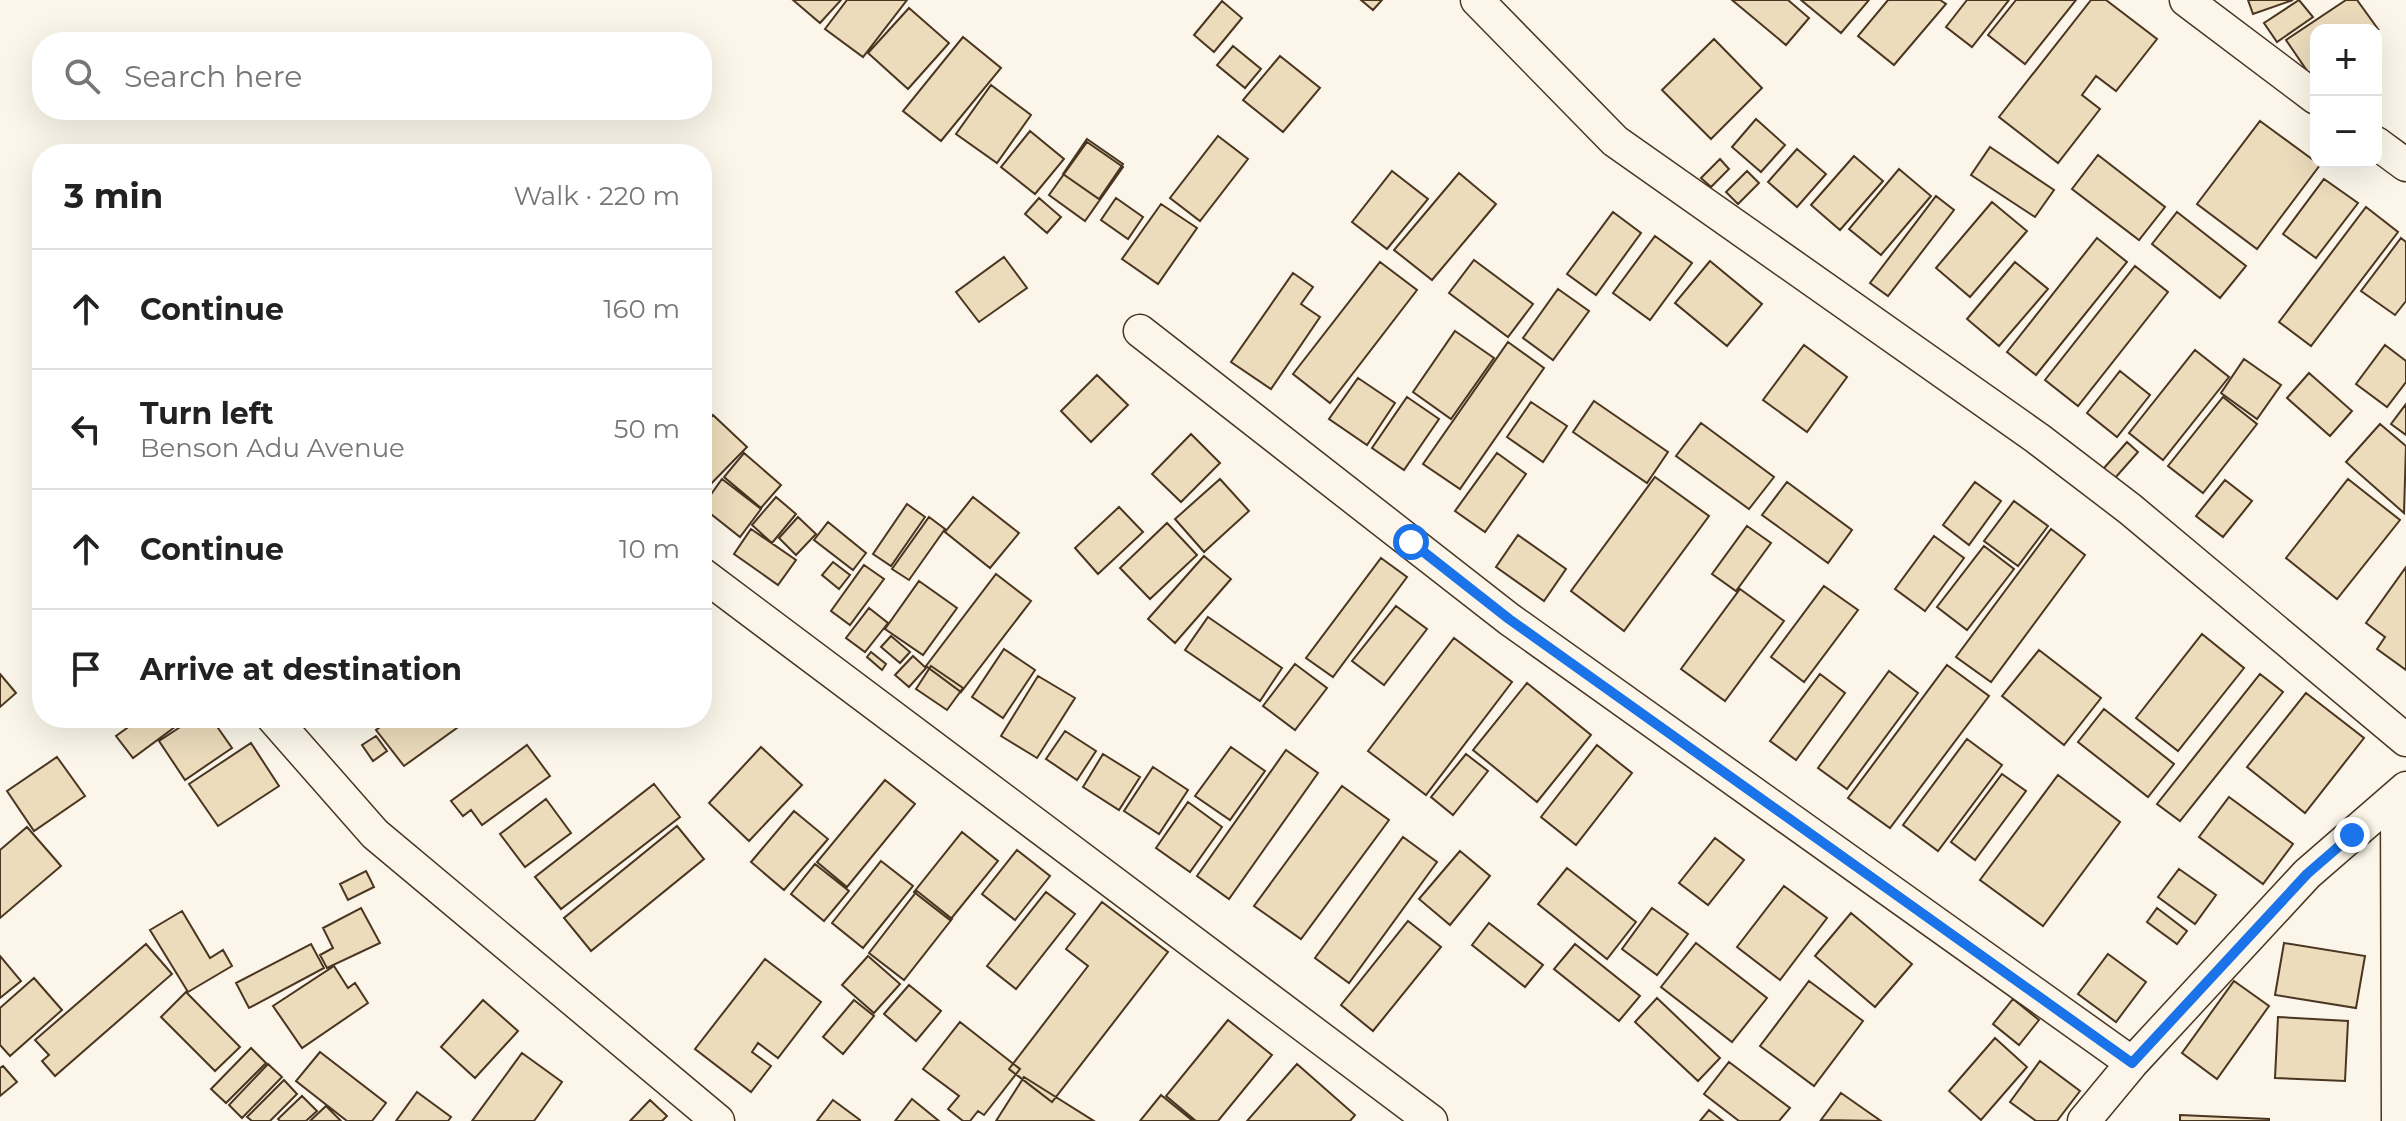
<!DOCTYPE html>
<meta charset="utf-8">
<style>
body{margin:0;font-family:Montserrat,sans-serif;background:#f6f6f6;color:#222}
.controls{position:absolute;right:24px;top:24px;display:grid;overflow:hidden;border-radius:16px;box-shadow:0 8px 32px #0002}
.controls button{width:72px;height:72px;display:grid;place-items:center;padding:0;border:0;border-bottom:2px solid #e0e0e0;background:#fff;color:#222;font:40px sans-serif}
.stop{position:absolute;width:24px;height:24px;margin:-18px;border:6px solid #1a73e8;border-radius:50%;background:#fff}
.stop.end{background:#1a73e8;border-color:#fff;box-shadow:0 2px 8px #0008}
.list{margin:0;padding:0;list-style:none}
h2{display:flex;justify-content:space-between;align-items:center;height:104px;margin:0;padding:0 32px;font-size:34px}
h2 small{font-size:26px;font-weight:400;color:#767676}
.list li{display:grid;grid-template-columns:52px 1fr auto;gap:24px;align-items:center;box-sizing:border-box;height:120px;padding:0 32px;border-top:2px solid #e0e0e0}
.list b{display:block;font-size:30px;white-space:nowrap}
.list p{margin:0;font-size:26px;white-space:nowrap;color:#767676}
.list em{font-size:26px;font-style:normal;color:#767676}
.icon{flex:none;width:44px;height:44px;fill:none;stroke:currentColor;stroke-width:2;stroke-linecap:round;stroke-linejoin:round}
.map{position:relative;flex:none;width:2406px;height:1121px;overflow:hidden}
.search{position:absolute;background:#fff;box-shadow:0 8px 32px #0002;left:32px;top:32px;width:680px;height:88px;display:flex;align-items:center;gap:20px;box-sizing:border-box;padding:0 28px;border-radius:32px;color:#767676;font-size:30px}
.panel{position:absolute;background:#fff;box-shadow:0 8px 32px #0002;left:32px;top:144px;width:680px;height:584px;border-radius:32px}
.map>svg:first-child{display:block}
.building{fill:#ecdcbc;stroke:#4a3520;stroke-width:2}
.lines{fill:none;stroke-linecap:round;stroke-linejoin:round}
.minor-casing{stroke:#4a3520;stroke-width:35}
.minor{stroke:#fbf6e9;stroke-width:32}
.route{stroke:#1a73e8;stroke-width:10}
</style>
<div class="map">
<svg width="2406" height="1121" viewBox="0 0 2406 1121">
<rect width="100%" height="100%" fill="#fbf6e9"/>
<!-- building -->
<path class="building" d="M793 0H841L820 23Z
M847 0H907L863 57 825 29Z
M1361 0H1382L1373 10Z
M1732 0H1788L1809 18 1786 45Z
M1801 0H1869L1841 33Z
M1888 0H1940L1946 4 1894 65 1858 36Z
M1967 0H2009L1972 47 1946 27Z
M2016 0H2076L2025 64 1988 35Z
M2091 0H2106L2157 39 2116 91 2096 76 2082 95 2100 109 2058 163 1999 117Z
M2248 0H2293L2253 14Z
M2299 0 2313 17 2277 42 2264 23Z
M2346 0H2357L2378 29 2316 30V71L2310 75 2286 40Z
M1222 1 1242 18 1214 52 1194 35Z
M909 8 949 43 908 89 868 53Z
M963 37 1001 68 941 141 903 111Z
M1714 39 1762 88 1711 139 1662 90Z
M1233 46 1261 69 1245 88 1217 65Z
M1280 56 1320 88 1283 132 1243 100Z
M991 85 1031 115 997 163 956 134Z
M1756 119 1785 145 1761 172 1732 147Z
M2260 121 2320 165 2257 249 2197 204Z
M1030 131 1064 159 1035 194 1001 167Z
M1218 136 1248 159 1200 221 1170 198Z
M1087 139 1123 164 1099 199 1063 174Z
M1087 142 1123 167 1085 221 1049 195Z
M1990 147 2054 190 2035 217 1971 175Z
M1797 149 1826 174 1797 207 1768 182Z
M2098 155 2165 207 2139 240 2072 189Z
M1854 156 1883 181 1840 230 1811 205Z
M1720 159 1729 169 1711 187 1701 178Z
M1899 169 1931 196 1881 255 1849 229Z
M1392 171 1428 199 1387 249 1352 222Z
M1747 171 1759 183 1738 204 1726 192Z
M1459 173 1496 204 1432 280 1394 250Z
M2324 179 2358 203 2316 258 2283 234Z
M1936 196 1954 210 1888 296 1870 283Z
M1039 198 1061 217 1047 233 1025 214Z
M1116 198 1143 217 1128 239 1101 220Z
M1992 202 2027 231 1970 297 1936 268Z
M1161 204 1197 228 1158 284 1122 259Z
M2366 207 2398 232 2311 346 2279 322Z
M1613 212 1641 233 1596 295 1567 274Z
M2177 212 2246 266 2220 298 2152 244Z
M1655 236 1692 263 1650 320 1613 293Z
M2097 238 2127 262 2036 375 2007 352Z
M2401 238 2406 242V301L2395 315 2361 291Z
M1004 257 1027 288 979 322 956 292Z
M1474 260 1533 304 1508 337 1449 293Z
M1710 261 1762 304 1727 346 1675 303Z
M1380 262 1417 290 1330 403 1293 374Z
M2015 262 2048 289 1999 346 1967 319Z
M2135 266 2168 292 2078 406 2045 380Z
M1293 273 1313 287 1301 304 1320 317 1271 389 1231 362Z
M1558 289 1589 311 1553 360 1523 338Z
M1455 331 1494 358 1451 419 1413 392Z
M1508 342 1544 368 1460 489 1423 464Z
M1804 345 1847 377 1807 432 1763 400Z
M2385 345 2406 361V382L2387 407 2356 384Z
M2195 350 2229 377 2163 460 2129 433Z
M2244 359 2281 385 2257 419 2221 393Z
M2120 371 2150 395 2117 437 2087 413Z
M2309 373 2352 411 2330 436 2287 398Z
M1097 375 1128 405 1091 442 1061 411Z
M1358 378 1395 403 1367 445 1329 419Z
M1407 397 1439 419 1404 470 1372 448Z
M2223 397 2257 424 2203 493 2168 466Z
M1594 401 1668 452 1647 483 1573 432Z
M1531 402 1567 426 1543 462 1507 437Z
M2406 404V435L2391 424Z
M713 415 747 447 702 493V426Z
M1701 423 1774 477 1749 509 1676 456Z
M2380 424 2406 446 2404 513 2346 462Z
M1191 434 1220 463 1181 502 1152 474Z
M2127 442 2138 452 2108 486 2097 476Z
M744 453 781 485 761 508 724 477Z
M1497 453 1526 474 1485 532 1455 511Z
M1655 477 1709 516 1624 631 1571 591Z
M722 479 761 509 740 537 702 507Z
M1220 479 1249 511 1204 552 1175 519Z
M2348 479 2400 520 2337 599 2286 558Z
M2225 480 2252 501 2223 537 2196 516Z
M1787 482 1852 530 1828 563 1762 515Z
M1975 482 2001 501 1969 545 1943 525Z
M776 497 796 514 772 543 752 525Z
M973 497 1019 533 990 568 945 532Z
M2014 501 2048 526 2018 566 1984 541Z
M907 504 925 517 891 566 873 554Z
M1119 507 1143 532 1098 574 1075 548Z
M798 517 816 534 796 555 779 538Z
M929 517 945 529 909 580 892 569Z
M828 522 866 553 853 570 814 540Z
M1167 523 1197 555 1150 599 1120 568Z
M1747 526 1771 543 1736 591 1712 574Z
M751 529 796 560 778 585 734 554Z
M2051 529 2085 555 1991 682 1956 657Z
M1518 535 1566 569 1544 601 1496 567Z
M1934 536 1964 558 1925 611 1895 589Z
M1984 546 2014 569 1967 630 1937 607Z
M1204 556 1231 579 1175 643 1148 619Z
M1381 558 1407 577 1333 677 1306 658Z
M833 562 850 575 839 589 822 575Z
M864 565 884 579 850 625 831 611Z
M2406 567V670L2377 649 2385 637 2366 623Z
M996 574 1031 601 961 692 926 666Z
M919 581 957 608 923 655 885 629Z
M1824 586 1858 610 1804 682 1771 657Z
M1740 589 1784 621 1725 701 1681 669Z
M1396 606 1427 629 1384 685 1352 661Z
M869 608 888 623 865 652 846 638Z
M1208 617 1282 668 1260 701 1185 650Z
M2202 634 2244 668 2178 751 2136 718Z
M891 636 910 652 900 663 881 647Z
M1454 638 1512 682 1426 795 1368 751Z
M1004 649 1035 670 1003 718 972 697Z
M2039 650 2101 698 2064 745 2002 696Z
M871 652 886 664 882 670 867 657Z
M913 656 926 668 909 687 895 675Z
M1295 664 1327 688 1295 730 1263 706Z
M1947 665 1989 696 1890 828 1848 798Z
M931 666 963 688 947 710 916 689Z
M1889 671 1918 693 1847 789 1818 768Z
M0 674 16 693 0 707Z
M1820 674 1845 693 1796 760 1770 741Z
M2260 674 2283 692 2180 821 2157 804Z
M1038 676 1075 698 1037 758 1001 736Z
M1527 683 1591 735 1537 802 1473 750Z
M2306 693 2364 738 2305 813 2247 767Z
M2104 709 2174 764 2148 797 2078 742Z
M120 718H187L133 758 116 736 127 728Z
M194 718H211L232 748 185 780 159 741Z
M393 718H456L461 725 404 766 376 730Z
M1065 731 1096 751 1077 780 1046 759Z
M376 736 387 751 373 761 362 745Z
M1967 739 2002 765 1938 851 1903 825Z
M251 743 279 786 218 826 189 784Z
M527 745 550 776 482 825 471 810 463 816 451 801Z
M1597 745 1632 773 1576 845 1541 817Z
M761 747 802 785 749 841 709 803Z
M1231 747 1265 771 1230 820 1195 796Z
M1286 750 1318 773 1229 899 1197 876Z
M1103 754 1140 777 1119 810 1083 787Z
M1466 754 1488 771 1453 815 1431 797Z
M57 757 85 796 34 831 7 791Z
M1153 767 1188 790 1159 834 1124 811Z
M2002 774 2026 791 1975 860 1951 842Z
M2058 775 2120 822 2043 926 1980 880Z
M885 780 915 804 847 887 817 862Z
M654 784 680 817 561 909 535 877Z
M1342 786 1389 820 1301 939 1254 906Z
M2229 797 2293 844 2263 884 2199 837Z
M546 799 571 833 525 867 500 834Z
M1188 802 1222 827 1190 872 1156 848Z
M794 811 828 839 784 890 751 862Z
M677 826 704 859 591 951 564 918Z
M27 827 61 866 0 918V850Z
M962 832 998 861 950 920 914 892Z
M1403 837 1437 862 1349 983 1315 958Z
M1715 838 1744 860 1708 905 1679 883Z
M1017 850 1050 876 1015 920 982 894Z
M1460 851 1490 876 1450 925 1419 899Z
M881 861 913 886 863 948 832 923Z
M815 864 849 891 824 921 791 894Z
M1567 868 1636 922 1607 959 1538 904Z
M2179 869 2216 895 2195 924 2158 897Z
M366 871 374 887 348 900 340 884Z
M1784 886 1827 918 1780 980 1737 947Z
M917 891 952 919 904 980 869 953Z
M1046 892 1075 914 1016 989 987 966Z
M1102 902 1168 952 1052 1102 1009 1069 1088 966 1066 949Z
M361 908 380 943 327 968 320 955 333 948 323 928Z
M1652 908 1688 934 1657 975 1622 949Z
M2157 908 2187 931 2177 944 2147 922Z
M182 911 210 958 223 950 232 966 188 992 150 930Z
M1851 913 1912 964 1875 1007 1815 956Z
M1408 921 1441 947 1373 1031 1341 1005Z
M1489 923 1543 965 1525 987 1472 945Z
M1696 943 1767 998 1732 1042 1661 987Z
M2284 943 2365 956 2356 1008 2275 995Z
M146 944 172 974 55 1076 42 1061 49 1055 35 1040Z
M311 944 324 968 249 1008 236 983Z
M1575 944 1640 996 1619 1021 1554 969Z
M2108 954 2146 982 2116 1022 2078 994Z
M0 956 21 981 0 998Z
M868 956 900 984 874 1013 842 985Z
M765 959 821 1002 778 1058 758 1043 752 1052 771 1066 751 1092 695 1049Z
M334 966 348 988 355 983 368 1003 302 1048 273 1006Z
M34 978 62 1010 10 1056 0 1045V1008Z
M1809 981 1863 1021 1814 1086 1760 1046Z
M2234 981 2269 1006 2217 1079 2182 1053Z
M909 985 941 1011 916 1041 884 1014Z
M186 992 240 1047 215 1071 161 1017Z
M1657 998 1720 1058 1698 1081 1635 1022Z
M2013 999 2039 1020 2019 1045 1993 1024Z
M483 1000 518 1031 475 1078 441 1047Z
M854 1000 874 1016 843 1054 823 1037Z
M2278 1017 2348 1021 2345 1081 2275 1078Z
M1228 1020 1272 1055 1218 1121H1196L1166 1096Z
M960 1022 1020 1069 984 1115 978 1111 970 1121H963L948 1109 959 1096 923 1069Z
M1995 1038 2027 1067 1981 1120 1949 1091Z
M251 1048 266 1063 226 1103 211 1089Z
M320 1052 386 1103 372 1121H347L296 1081Z
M522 1053 562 1082 534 1121H472Z
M2040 1061 2080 1091 2057 1121H2036L2010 1102Z
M1729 1062 1790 1108 1779 1121H1739L1704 1094Z
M268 1064 282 1077 242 1118 229 1105Z
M1297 1064 1355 1115 1350 1121H1247Z
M3 1066 17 1082 0 1096V1068Z
M1024 1077 1094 1121H996Z
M284 1080 297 1094 270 1121H252L247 1117Z
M417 1092 451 1117 448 1121H396Z
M1841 1093 1881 1121 1821 1120Z
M1161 1095 1193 1121H1140Z
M302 1096 317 1111 306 1121H280L278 1119Z
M912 1099 939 1121H895Z
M650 1100 667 1116 662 1121H630Z
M833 1100 860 1120V1121H817Z
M326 1106 341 1121H310Z
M1709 1110 1723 1121H1700Z
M2180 1115 2269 1119V1121H2180Z"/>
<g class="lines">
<defs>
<path id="minor" d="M1477 0 1615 141 2037 438 2130 509 2406 740
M2186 0 2316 98
M2376 143 2406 165
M1140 331 1509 619 2132 1063
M702 574 1431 1121
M273 718 375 834 718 1121
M2397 797 2398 1121
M2084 1121 2132 1063 2307 874 2406 788"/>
</defs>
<!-- minor casing -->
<use href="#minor" class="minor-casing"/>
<!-- minor -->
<use href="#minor" class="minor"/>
</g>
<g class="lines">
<!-- route -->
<path class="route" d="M1411 542 1509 619 2132 1063 2307 874 2352 835"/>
</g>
</svg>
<div class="controls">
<button>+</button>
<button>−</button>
</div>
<div class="stop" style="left:1411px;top:542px"></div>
<div class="stop end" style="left:2352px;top:835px"></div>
<div class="search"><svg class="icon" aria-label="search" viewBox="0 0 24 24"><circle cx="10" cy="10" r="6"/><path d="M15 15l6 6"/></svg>Search here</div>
<section class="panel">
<h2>3 min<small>Walk · 220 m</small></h2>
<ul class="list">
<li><svg class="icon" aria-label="ahead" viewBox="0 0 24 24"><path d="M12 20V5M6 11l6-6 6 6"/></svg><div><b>Continue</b></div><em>160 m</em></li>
<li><svg class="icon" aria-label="left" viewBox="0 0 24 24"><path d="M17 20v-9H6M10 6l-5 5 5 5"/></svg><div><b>Turn left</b><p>Benson Adu Avenue</p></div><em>50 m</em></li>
<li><svg class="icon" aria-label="ahead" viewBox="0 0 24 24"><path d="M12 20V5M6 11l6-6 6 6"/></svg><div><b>Continue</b></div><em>10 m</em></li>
<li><svg class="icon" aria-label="arrive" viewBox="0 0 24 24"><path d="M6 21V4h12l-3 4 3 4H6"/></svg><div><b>Arrive at destination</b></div></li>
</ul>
</section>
</div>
